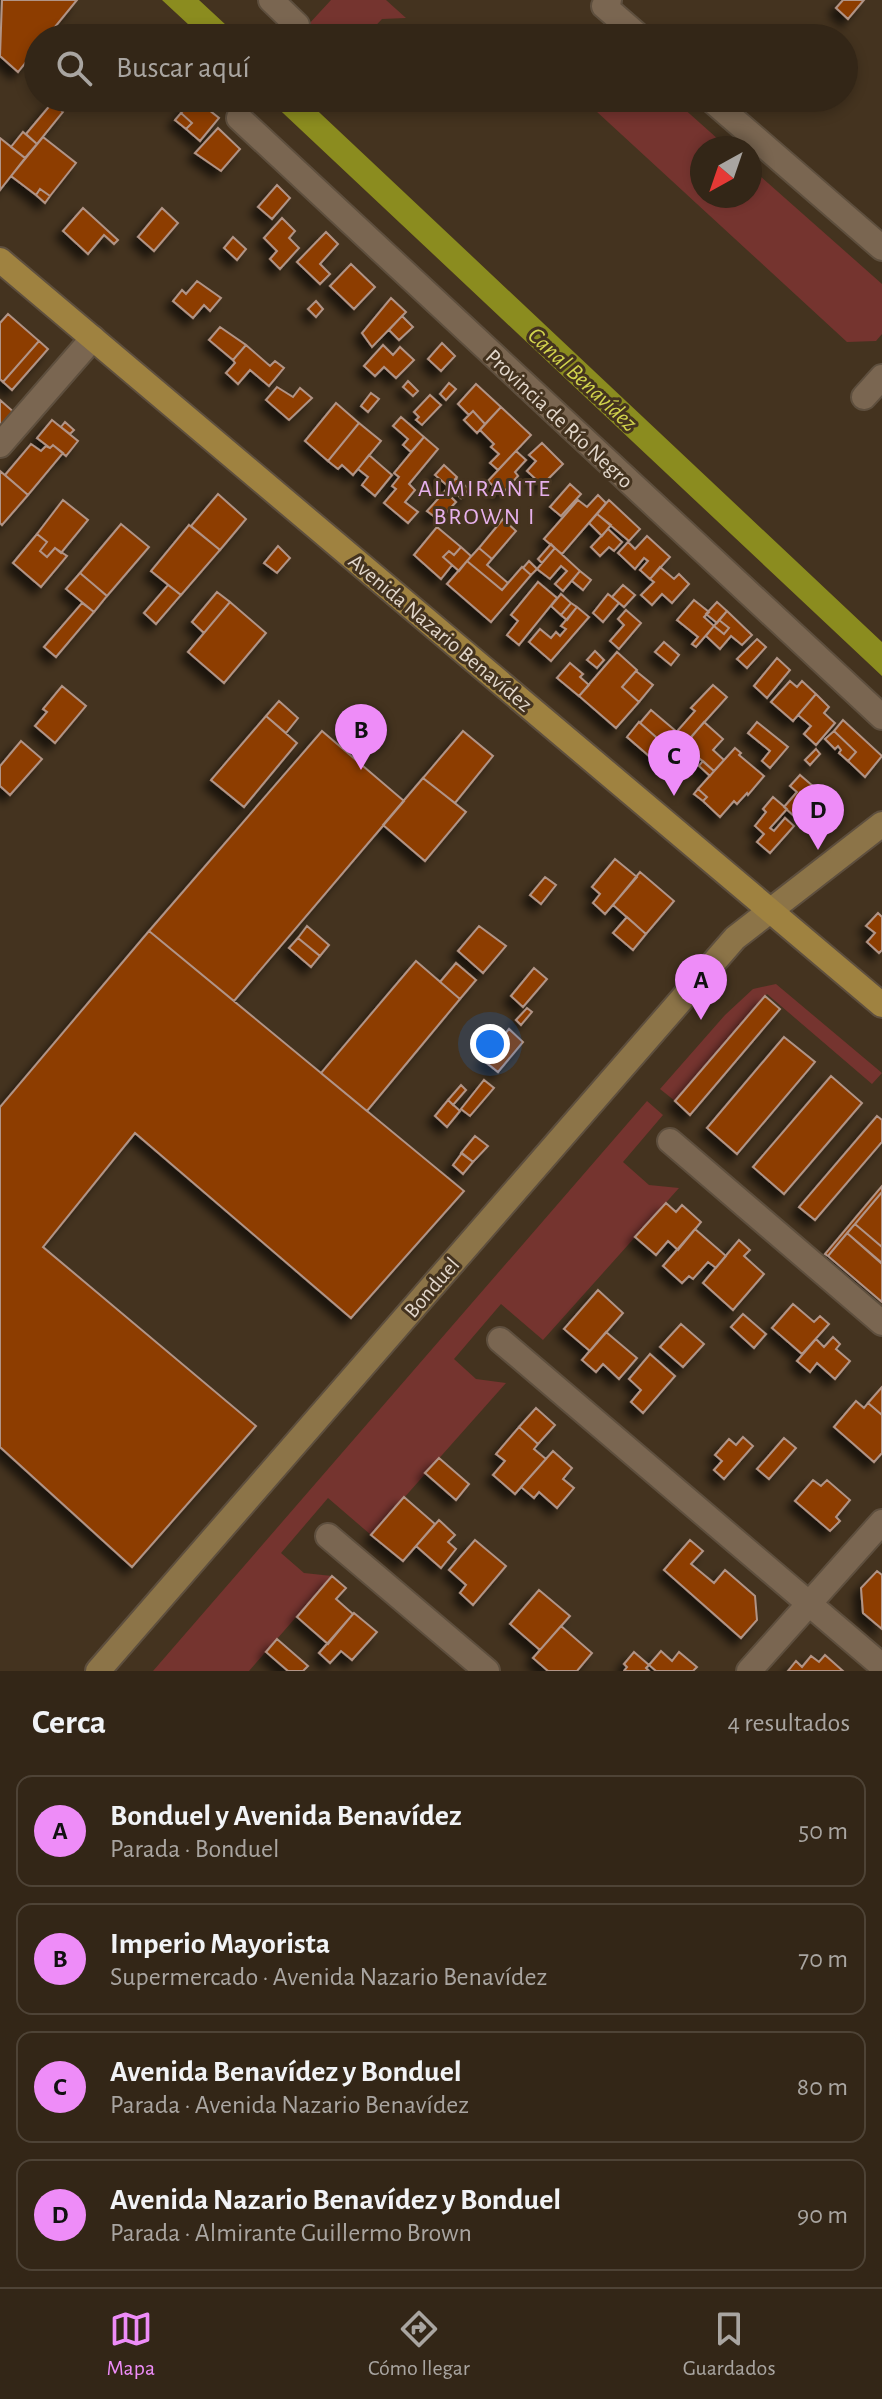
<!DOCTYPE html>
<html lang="es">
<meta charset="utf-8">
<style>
body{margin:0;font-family:"Alegreya Sans",sans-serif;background:#3b2e20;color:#f1f3f6}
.compass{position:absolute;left:690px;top:136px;width:72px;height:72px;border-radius:50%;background:#332617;box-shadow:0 4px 12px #0003;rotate:220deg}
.you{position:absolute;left:490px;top:1044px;width:28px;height:28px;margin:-20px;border:6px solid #fff;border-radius:50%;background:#1a73e8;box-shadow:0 0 0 12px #1a73e833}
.badge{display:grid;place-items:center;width:52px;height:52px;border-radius:50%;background:#ee8cf8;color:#111;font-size:26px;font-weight:700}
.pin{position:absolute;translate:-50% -66px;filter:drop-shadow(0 2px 4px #0008)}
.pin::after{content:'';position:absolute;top:42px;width:28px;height:24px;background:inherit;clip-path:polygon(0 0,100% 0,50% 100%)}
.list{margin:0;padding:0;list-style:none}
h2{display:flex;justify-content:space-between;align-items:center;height:104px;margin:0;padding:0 32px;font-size:34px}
h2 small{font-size:26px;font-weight:400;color:#a9a5a1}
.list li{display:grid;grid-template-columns:52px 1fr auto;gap:24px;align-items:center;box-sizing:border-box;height:112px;margin:0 16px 16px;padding:0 16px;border:2px solid #4e4336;border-radius:16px}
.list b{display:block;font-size:30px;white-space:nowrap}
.list p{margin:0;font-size:26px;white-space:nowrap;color:#a9a5a1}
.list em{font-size:26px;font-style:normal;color:#a9a5a1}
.icon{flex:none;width:44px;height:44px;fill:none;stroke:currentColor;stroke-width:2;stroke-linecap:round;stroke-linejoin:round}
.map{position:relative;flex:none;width:882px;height:1671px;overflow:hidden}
.search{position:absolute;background:#332617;box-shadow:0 4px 12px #0003;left:24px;right:24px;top:24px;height:88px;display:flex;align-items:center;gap:20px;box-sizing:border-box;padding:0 28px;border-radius:44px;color:#a9a5a1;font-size:30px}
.sheet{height:616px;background:#332617}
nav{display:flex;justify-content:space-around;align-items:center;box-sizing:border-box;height:112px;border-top:2px solid #4e4336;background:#332617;font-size:22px;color:#a9a5a1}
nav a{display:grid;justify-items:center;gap:4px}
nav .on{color:#ee8cf8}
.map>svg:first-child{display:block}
.green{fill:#75342f}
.water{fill:#8b8c1f}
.building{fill:#8d3c04;stroke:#b19486;stroke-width:2;filter:url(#shadow)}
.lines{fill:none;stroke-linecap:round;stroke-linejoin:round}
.street-casing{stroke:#5e4f3e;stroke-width:28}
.secondary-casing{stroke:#5e4f3e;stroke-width:28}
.primary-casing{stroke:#5e4f3e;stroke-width:28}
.street{stroke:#7a6651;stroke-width:24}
.secondary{stroke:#8c7448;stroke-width:24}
.primary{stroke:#9f8240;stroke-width:24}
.labels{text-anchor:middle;stroke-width:6;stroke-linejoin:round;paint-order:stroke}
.street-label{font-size:22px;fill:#e2d7cb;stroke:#44331f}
.water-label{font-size:24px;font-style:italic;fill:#d1d34c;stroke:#44331f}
.neighbourhood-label{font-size:24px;letter-spacing:2px;fill:#e7b1ec;stroke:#44331f}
</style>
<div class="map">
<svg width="882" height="1671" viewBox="0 0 882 1671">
<defs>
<filter id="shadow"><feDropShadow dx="-7" dy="7" stdDeviation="4" flood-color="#0009"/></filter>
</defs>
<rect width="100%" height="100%" fill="#44331f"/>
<!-- green -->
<path class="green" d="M331 0H386L406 18 382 19 364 38H296Z
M608 98H672L728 148H702V196H750V167L882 284V334L876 341 847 342 596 111Z
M776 984 882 1073 872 1084 767 994 675 1101 660 1089 725 1015 753 989Z
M647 1101 663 1115 623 1162 649 1185 679 1188 543 1340 501 1304 454 1359 476 1379 506 1383 371 1535 328 1498 281 1553 304 1573 332 1576 249 1671H153Z"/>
<!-- water -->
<path class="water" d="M162 0H199L240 38H203Z
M267 98H304L882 642V676Z"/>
<!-- building -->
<path class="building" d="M2 0H77L46 38H38V47L18 72 0 56Z
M843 0H864L848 19 836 8Z
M194 98 219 118 200 141 186 129 192 123 181 113Z
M52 103 63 112 37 144 26 134Z
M181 113 192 123 186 129 175 120Z
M218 128 240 149 221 171 195 153Z
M23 132 37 144 25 158 11 147Z
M43 137 76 163 50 196 40 189 36 195 11 176Z
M0 138 25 158 0 190Z
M277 185 290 198 272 219 258 207Z
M40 189 50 196 45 203 36 195Z
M83 208 118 240 114 244 104 235 88 254 63 231Z
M162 208 178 223 154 251 138 237Z
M282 218 295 231 289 238 299 248 280 269 270 259 277 251 264 238Z
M326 232 338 244 320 264 330 274 320 284 297 262Z
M233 237 246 249 237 260 224 248Z
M351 264 375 287 354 309 330 286Z
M197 281 221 298 210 311 204 305 193 318 173 301 182 290 186 294Z
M391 298 406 312 372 347 362 333Z
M316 301 323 309 316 317 308 309Z
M8 314 39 341 3 382 0 379V323Z
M402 316 413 327 399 340 389 330Z
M220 327 246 345 233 360 209 340Z
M39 341 48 349 12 390 3 382Z
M442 343 455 356 441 371 428 359Z
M246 345 270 366 275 361 284 368 269 386 250 370 238 384 226 373 235 363 233 360Z
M383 345 393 355 400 347 414 360 396 378 384 367 375 376 364 366Z
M408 381 418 391 413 396 403 387Z
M449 383 456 389 446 400 440 394Z
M476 384 501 407 485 424 473 411 469 415 458 404Z
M277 387 293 397 300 388 312 398 289 420 266 400Z
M371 393 379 399 368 412 361 406Z
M430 395 441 405 422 425 416 420 419 417 414 412Z
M0 400 16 414 0 432Z
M336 403 359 423 328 461 305 441Z
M501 407 531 435 498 470 490 463 499 454 491 447 494 444 480 430Z
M473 411 485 424 477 433 464 420Z
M401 417 424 437 411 452 403 445 408 439 393 426Z
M52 420 78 441 66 456 53 445 50 448 37 438Z
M65 422 74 430 70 434 61 427Z
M359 423 381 441 353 475 342 465 338 469 328 461Z
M424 437 438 449 409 484 415 490 405 502 418 512 408 523 384 503 396 489 392 486 399 477 394 473Z
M542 443 563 464 542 485 527 471 536 461 529 455Z
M31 444 41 451 46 446 50 448 53 445 63 453 28 495 5 475Z
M516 451 526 460 515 472 518 476 502 494 488 481Z
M369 455 392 475 375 496 362 485 368 477 358 469Z
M444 465 457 477 449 487 435 475Z
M0 471 28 495 2 525 0 523Z
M456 478 469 489 461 498 449 487Z
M570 484 581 494 561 516 550 507Z
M445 491 456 502 445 514 442 511 436 518 427 511Z
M218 494 246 519 220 550 191 526Z
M598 495 606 503 562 554 544 539 578 500 587 507Z
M63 500 88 520 61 553 55 548 47 557 40 551 47 542 37 534Z
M609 500 640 529 629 541 597 514Z
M597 514 611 525 602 536 589 523Z
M503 519 516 531 492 559 479 548Z
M121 524 149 547 107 596 80 573Z
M189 525 220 550 181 595 151 571Z
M437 527 461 547 454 555 449 551 443 557 452 565 441 579 414 555Z
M608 529 622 542 614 551 609 547 600 556 591 547Z
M37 534 47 542 40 551 47 557 55 548 67 556 41 587 13 563Z
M647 536 670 557 650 579 640 570 648 561 644 558 635 569 618 553 628 542 635 549Z
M551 544 555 548 542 563 538 559Z
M278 546 290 558 277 573 264 563Z
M461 547 471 556 459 571 443 557 449 551 454 555Z
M479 548 492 559 487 565 508 583 502 590 467 561Z
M555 548 580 571 563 591 555 584 567 571 561 566 550 579 537 569Z
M467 561 502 590 522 567 531 575 491 622 447 584Z
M529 561 537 569 531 575 523 568Z
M660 567 674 579 679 574 689 584 672 603 662 594 652 605 641 595 654 582 650 579Z
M580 571 591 580 583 590 572 581Z
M80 573 107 596 94 612 66 589Z
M538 582 557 598 519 645 507 635 518 621 511 615Z
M168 585 181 595 156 624 144 613Z
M623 585 635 595 624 607 612 597Z
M217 592 230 602 204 633 192 622Z
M561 594 571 603 561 615 551 606Z
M608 594 619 603 603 622 593 613Z
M694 600 709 612 704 617 714 626 696 647 692 644 698 637 677 620Z
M230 602 266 633 224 683 188 652Z
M717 602 727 611 717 623 706 614Z
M82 603 94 612 56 657 44 647Z
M571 603 577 607 567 620 561 615Z
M577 607 589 617 551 661 529 642 540 629 551 638 556 632 560 636 566 629 561 626Z
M626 610 641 623 619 649 610 641 624 625 618 619Z
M727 611 752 635 742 645 731 636 720 649 706 636 714 626 724 634 729 628 719 620Z
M719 620 729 628 724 634 714 626Z
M757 639 766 647 747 668 737 659Z
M664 642 679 655 671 665 655 652Z
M595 651 604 660 597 668 587 660Z
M617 652 637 670 622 687 639 702 616 728 579 696Z
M777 658 790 670 767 698 754 686Z
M570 663 583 674 580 677 589 685 579 696 557 678Z
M636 671 653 685 639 702 622 687Z
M790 681 797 687 802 681 816 694 793 721 771 702Z
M713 685 727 697 663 768 627 737 639 722 665 745 695 711 691 708Z
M62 686 86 706 55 743 35 726 47 712 43 709Z
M816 694 829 707 824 713 835 723 816 745 804 734 811 726 798 715Z
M279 701 298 718 286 733 266 716Z
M651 710 677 732 665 745 640 723Z
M266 716 297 743 244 807 211 780Z
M843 720 882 756 865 777 848 761 856 752 834 731Z
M704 722 723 739 713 750 724 760 714 771 692 752 695 748 688 741Z
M757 722 788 747 770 768 762 761 770 751 748 733Z
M322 731 404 801 234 1001 149 931Z
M463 731 493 756 455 803 423 778Z
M834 731 856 752 848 761 839 753 841 750 838 746 835 749 825 739Z
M21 741 42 759 10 795 0 786V766Z
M688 741 695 748 688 757 680 750Z
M735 748 741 753 739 755 764 776 748 795 747 793 737 804 734 801 720 817 703 801 707 797 698 789Z
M816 749 820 754 810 765 805 760Z
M703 761 714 771 710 776 699 766Z
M800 775 834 804 822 818 806 803 794 816 784 807 797 792 790 786Z
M423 778 466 812 425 861 383 825Z
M698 789 707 797 703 801 694 794Z
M773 797 787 809 770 828 774 831 785 818 794 826 770 853 757 842 764 834 755 826 766 812 763 809Z
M615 859 637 877 605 914 593 903 600 894 592 887Z
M640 872 674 901 646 934 613 905Z
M545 877 556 885 541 904 530 895Z
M878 913 882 917V950L879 953 867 942 875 933 866 926Z
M627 917 646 934 633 950 613 933Z
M307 926 329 945 320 956 298 938Z
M479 926 506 946 483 973 458 951Z
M149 931 464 1191 351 1318 135 1133 43 1247 256 1426 132 1567 0 1447V1107Z
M298 938 320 956 311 967 289 948Z
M416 961 460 999 367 1111 321 1073Z
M456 963 476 980 460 999 440 982Z
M534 968 547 979 523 1007 511 996Z
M765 996 780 1009 690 1115 675 1101Z
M527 1008 532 1012 521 1025 516 1020Z
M509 1029 523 1042 498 1072 483 1060Z
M784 1037 815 1062 737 1154 707 1128Z
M831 1076 862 1103 784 1194 753 1167Z
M484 1080 494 1088 470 1116 461 1109Z
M461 1085 466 1090 453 1105 448 1100Z
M448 1100 460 1111 447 1127 435 1116Z
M877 1116 882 1120V1142L815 1220 799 1207Z
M475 1136 488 1146 473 1162 461 1153Z
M462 1153 473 1162 463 1174 453 1165Z
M882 1186V1192L828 1256 825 1254Z
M882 1192V1247L855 1224Z
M666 1203 676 1212 682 1205 701 1222 678 1250 668 1241 656 1255 635 1237Z
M855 1224 882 1247V1263L847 1233Z
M695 1229 726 1256 716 1268 708 1262 693 1279 689 1276 682 1283 663 1266Z
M847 1233 882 1264V1302L828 1256Z
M739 1240 750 1250 744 1256 764 1274 733 1310 703 1283Z
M598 1290 623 1313 590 1351 564 1329Z
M793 1304 814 1322 820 1316 829 1324 802 1354 772 1328Z
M743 1314 766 1334 754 1348 731 1327Z
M681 1324 704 1344 683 1367 660 1347Z
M606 1332 637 1358 619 1379 603 1364 596 1372 582 1360Z
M833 1337 840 1344 836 1349 850 1361 835 1379 817 1363 810 1372 797 1361 816 1339 824 1347Z
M650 1354 675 1376 643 1413 631 1402 641 1390 629 1379Z
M882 1387V1415L868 1403Z
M856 1401 864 1408 868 1403 882 1415V1453L874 1462 834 1427Z
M536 1408 555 1425 538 1444 519 1427Z
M519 1427 538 1444 534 1449 546 1459 515 1494 493 1475 505 1461 496 1454Z
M743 1437 753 1446 724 1479 714 1470 722 1461 715 1455 729 1439 736 1445Z
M784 1438 796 1448 769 1479 757 1469Z
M553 1451 572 1468 563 1479 574 1488 557 1508 539 1492 534 1498 521 1487Z
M439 1458 469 1484 456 1500 425 1473Z
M813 1480 821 1486 827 1480 850 1500 836 1517 840 1521 830 1531 795 1501Z
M404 1497 435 1524 403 1561 371 1535Z
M439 1520 455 1535 448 1542 456 1549 441 1568 416 1546Z
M475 1540 506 1566 473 1605 460 1593 466 1585 449 1570Z
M690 1540 703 1551 691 1564 714 1583 725 1570 755 1596 757 1620 741 1638 664 1570Z
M877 1571 882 1575V1629L863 1613 861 1588Z
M332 1576 346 1588 336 1599 353 1614 328 1644 297 1617Z
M539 1590 570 1616 540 1650 510 1624Z
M354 1613 377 1632 352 1660 341 1651 330 1663 319 1653Z
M561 1626 592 1653 577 1671H548L533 1658Z
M277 1639 308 1666 303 1671H288L266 1652Z
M661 1651 672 1661 679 1652 697 1667 693 1671H656L649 1665Z
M634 1652 649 1665 646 1668 649 1671H624L627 1667 624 1664Z
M825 1655 843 1671H788L796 1661 802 1667 811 1656 819 1662Z"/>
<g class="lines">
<defs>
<path id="street" d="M271 0 297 25
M609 0 604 6 641 38
M709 98 882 248
M239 118 882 717
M864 397 882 377
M0 445 93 338
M670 1141 882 1323
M500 1340 882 1666
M328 1536 487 1671
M749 1671 882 1522"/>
<path id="secondary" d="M98 1671 735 938 882 824"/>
<path id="primary" d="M0 260 882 1005"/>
</defs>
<!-- street casing -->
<use href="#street" class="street-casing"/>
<!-- secondary casing -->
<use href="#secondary" class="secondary-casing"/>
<!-- primary casing -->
<use href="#primary" class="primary-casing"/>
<!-- street -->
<use href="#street" class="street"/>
<!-- secondary -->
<use href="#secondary" class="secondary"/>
<!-- primary -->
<use href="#primary" class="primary"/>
</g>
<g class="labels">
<!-- street labels -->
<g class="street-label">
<text transform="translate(560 418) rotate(43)" y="8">Provincia de Río Negro</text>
<text transform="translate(441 632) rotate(40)" y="8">Avenida Nazario Benavídez</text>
<text transform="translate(431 1287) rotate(-49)" y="8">Bonduel</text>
</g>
<!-- water labels -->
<g class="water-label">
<text transform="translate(583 379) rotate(43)" y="8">Canal Benavídez</text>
</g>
<!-- neighbourhood labels -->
<g class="neighbourhood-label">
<text x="485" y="496">ALMIRANTE<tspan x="485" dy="28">BROWN I</tspan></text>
</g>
</g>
</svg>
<svg class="compass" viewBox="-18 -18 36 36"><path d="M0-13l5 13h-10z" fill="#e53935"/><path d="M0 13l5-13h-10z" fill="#a9a5a1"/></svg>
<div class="you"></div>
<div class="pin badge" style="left:701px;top:1020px">A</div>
<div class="pin badge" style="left:361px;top:770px">B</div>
<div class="pin badge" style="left:674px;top:796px">C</div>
<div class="pin badge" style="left:818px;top:850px">D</div>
<div class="search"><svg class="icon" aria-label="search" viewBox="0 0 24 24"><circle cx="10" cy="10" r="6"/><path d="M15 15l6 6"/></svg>Buscar aquí</div>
</div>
<section class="sheet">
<h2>Cerca<small>4 resultados</small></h2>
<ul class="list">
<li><span class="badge">A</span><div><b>Bonduel y Avenida Benavídez</b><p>Parada · Bonduel</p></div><em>50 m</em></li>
<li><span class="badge">B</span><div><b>Imperio Mayorista</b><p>Supermercado · Avenida Nazario Benavídez</p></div><em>70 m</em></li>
<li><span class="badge">C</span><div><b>Avenida Benavídez y Bonduel</b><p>Parada · Avenida Nazario Benavídez</p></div><em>80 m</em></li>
<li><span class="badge">D</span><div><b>Avenida Nazario Benavídez y Bonduel</b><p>Parada · Almirante Guillermo Brown</p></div><em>90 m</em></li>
</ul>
</section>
<nav>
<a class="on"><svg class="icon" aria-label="map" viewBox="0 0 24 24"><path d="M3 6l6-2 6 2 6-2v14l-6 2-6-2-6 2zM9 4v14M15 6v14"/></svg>Mapa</a>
<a><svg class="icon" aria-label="directions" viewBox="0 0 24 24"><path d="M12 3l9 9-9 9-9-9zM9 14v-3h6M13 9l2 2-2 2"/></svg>Cómo llegar</a>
<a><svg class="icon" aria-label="saved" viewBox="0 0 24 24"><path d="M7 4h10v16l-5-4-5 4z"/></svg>Guardados</a>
</nav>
